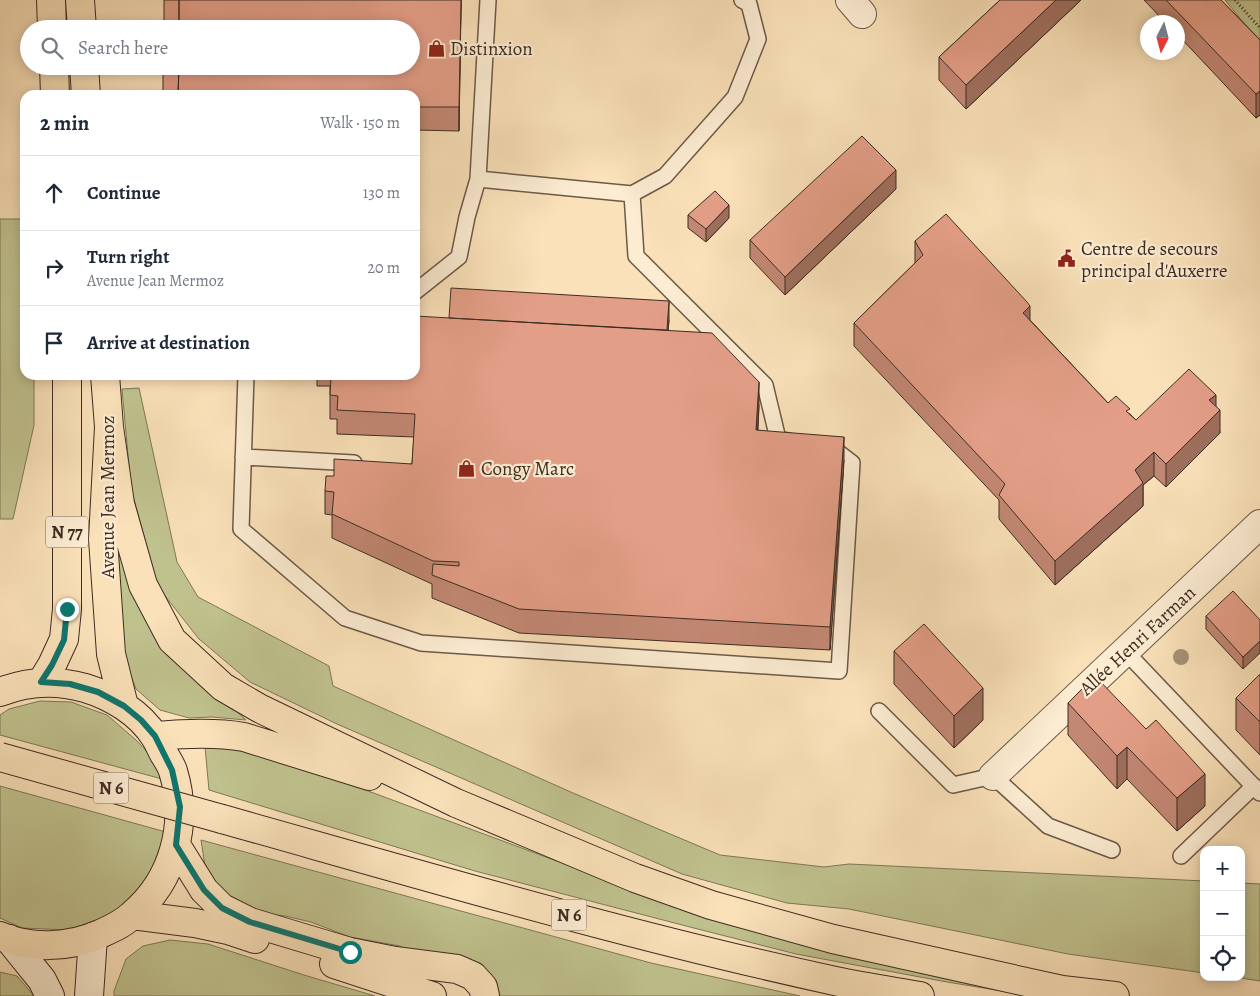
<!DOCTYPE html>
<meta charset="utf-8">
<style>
body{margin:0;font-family:Alegreya,serif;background:#f6f6f7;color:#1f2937}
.controls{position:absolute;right:15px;bottom:15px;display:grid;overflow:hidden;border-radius:10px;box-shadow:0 2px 12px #0003}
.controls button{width:45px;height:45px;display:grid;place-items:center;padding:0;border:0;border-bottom:1px solid #e0e1e3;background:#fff;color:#1f2937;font:25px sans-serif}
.compass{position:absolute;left:1140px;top:15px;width:45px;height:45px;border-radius:50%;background:#fff;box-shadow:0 2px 12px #0003;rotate:186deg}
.stop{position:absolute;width:15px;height:15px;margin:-11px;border:4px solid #0f766e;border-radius:50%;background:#fff}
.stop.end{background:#0f766e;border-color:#fff;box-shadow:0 1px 5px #0008}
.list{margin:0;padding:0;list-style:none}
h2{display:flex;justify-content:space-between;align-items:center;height:65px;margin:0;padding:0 20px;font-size:21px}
h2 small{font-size:16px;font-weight:400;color:#747a83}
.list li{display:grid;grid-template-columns:32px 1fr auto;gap:15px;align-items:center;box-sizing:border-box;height:75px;padding:0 20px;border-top:1px solid #e0e1e3}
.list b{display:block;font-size:19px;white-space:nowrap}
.list p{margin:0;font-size:16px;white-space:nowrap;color:#747a83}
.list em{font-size:16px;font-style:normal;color:#747a83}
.icon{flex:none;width:28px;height:28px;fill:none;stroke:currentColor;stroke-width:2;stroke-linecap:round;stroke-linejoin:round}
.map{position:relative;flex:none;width:1260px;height:996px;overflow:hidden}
.search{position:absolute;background:#fff;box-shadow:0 2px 12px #0003;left:20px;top:20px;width:400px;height:55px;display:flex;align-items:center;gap:12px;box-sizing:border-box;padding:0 18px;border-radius:28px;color:#747a83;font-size:19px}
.panel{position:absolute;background:#fff;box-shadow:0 2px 12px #0003;left:20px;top:90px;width:400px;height:290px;border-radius:15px}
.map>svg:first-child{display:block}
.green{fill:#c0c28e;stroke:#7e7758}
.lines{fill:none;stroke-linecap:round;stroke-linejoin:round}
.service-casing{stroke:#6c5948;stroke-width:18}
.minor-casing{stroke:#6c5948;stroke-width:30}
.secondary-casing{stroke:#3d2c23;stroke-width:30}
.primary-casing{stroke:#3d2c23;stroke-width:30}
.path{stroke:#3d2c23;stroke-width:3;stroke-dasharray:1 2.5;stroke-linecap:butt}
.service{stroke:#fcecd2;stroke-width:15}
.minor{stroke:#fcecd2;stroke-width:28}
.secondary{stroke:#fcecd2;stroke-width:28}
.primary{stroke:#fae1b9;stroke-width:28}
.primary-bridge-casing{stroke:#3d2c23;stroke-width:30;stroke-linecap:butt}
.primary-bridge{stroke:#fae1b9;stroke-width:28}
.tree{fill:#a49275}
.wall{fill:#c38874;stroke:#3d2c23}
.shaded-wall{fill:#9f6f5e;stroke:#3d2c23}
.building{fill:#e39e87;stroke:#3d2c23}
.route{stroke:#0f766e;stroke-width:6}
.labels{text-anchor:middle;stroke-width:4.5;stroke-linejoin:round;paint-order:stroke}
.shield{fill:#fcecd2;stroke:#766658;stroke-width:1}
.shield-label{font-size:18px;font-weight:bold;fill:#3d2c23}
.poi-label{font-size:19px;fill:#3d2c23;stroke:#fcecd2;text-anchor:start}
.street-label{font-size:19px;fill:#3d2c23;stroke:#fcecd2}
</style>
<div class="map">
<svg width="1260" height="996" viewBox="0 0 1260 996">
<rect width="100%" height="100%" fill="#fae1b9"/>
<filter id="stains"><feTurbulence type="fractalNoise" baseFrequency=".004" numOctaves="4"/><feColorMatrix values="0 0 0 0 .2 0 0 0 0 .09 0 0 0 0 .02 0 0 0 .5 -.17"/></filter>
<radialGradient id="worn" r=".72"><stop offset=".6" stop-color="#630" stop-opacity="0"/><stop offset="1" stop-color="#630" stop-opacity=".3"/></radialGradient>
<!-- green -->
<path class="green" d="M1225 0H1260V43Z
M0 219H21L25 225V375H34V425L13 519H0Z
M139 388 177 562 198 597 329 666 333 686 573 793 720 855 824 867 849 864 1204 881V973L1068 954 849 909 787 903 682 874 337 724 250 682 199 639 158 587 131 488 122 389Z
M120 553 196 674 246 720 212 717 189 718 160 710 136 689 125 660 115 557Z
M40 701 71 702 107 715 136 740 151 756 162 779 0 735V715L9 709Z
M205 747 225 748 259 754 325 775 597 876 1033 996 947 982 796 954 686 926 475 871 209 790Z
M0 786 166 832 148 879 114 913 70 930 22 928 0 918Z
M201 840 651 963 800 996H500L496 980 482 968 415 955 400 946 350 937 311 922 285 916 251 912 219 893 205 866Z
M1241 883 1260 884V981L1235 977H1241Z
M170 940 208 944 304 975 375 996H114V991L126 959 143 946Z
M0 972 17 976 34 996H0Z"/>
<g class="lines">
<defs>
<path id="service" d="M478 179 632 194 665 176 735 97 758 39 749 4 742 0
M632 194 636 256 765 385 778 439 789 441
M415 292 459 257 467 217 478 179 488 0
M246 375 241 529 345 618 421 643 839 671 852 463 835 450 826 448
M243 457 354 463
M1125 651 1260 793
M879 711 953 785 993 776 1048 826 1112 850
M1181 856 1254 786"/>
<path id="minor" d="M850 0 862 14
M993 776 1260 524"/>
<path id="secondary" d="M9 939 42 980 50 996
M89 996 93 937"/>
<path id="primary" d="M51 0 52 29
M80 0 82 29
M54 66 55 95
M84 66 86 95
M105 375 109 427 103 539 111 654 124 706
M109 427 120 504 143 585 172 640 223 687 259 708 456 803 635 878 711 905 833 939 1062 990 1115 996
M41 683 52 665 64 639 67 609V375
M0 692C28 681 57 680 85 688 112 696 140 713 155 737 159 743 161 749 164 754 167 759 171 765 173 771 189 823 174 880 132 915 123 924 111 929 100 934 69 948 30 949 0 936
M155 736C185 734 214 732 244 737L369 776
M222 819C425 876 628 936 835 981 863 987 891 991 920 996
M176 845 204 890 222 908 250 922 350 952 395 961 457 969 473 976 483 987 485 996
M132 915 195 923 228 930 255 939
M334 964 432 996"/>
</defs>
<!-- service casing -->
<use href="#service" class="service-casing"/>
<!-- minor casing -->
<use href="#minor" class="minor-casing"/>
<!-- secondary casing -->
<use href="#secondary" class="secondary-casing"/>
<!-- primary casing -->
<use href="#primary" class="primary-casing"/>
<!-- path -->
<path class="path" d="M1235 0 1260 28"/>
<!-- service -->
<use href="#service" class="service"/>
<!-- minor -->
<use href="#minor" class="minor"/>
<!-- secondary -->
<use href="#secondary" class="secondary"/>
<!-- primary -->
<use href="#primary" class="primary"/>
<defs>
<path id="primary-bridge" d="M0 757 222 819"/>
</defs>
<!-- primary-bridge casing -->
<use href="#primary-bridge" class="primary-bridge-casing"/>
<!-- primary-bridge -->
<use href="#primary-bridge" class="primary-bridge"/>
</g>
<!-- trees -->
<circle class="tree" cx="1181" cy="657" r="8"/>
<!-- wall -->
<path class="wall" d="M461 0 459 131 415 130V95Z
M1000 0H1081L966 109 939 80V57Z
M1144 0H1221L1260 40V115L1256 118 1178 35V22H1165Z
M896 189 785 295 750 258V240Z
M688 215 729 218 706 242 688 228Z
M915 241 1030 320 1108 403 1130 414 1136 420 1216 406 1220 433 1166 487 1154 476 1143 485V506L1055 585 999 519V500L854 346V323L915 263Z
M449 318 669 320 668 330 759 405 758 430 844 460 830 650 519 633 432 598V584L332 538V515L325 514V491L334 476 412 464 414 437 337 434V419H330V386H317V375H415Z
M1206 616 1260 620 1243 669 1206 629Z
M894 651 983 720 954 748 894 684Z
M1260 674V755L1236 730V698Z
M1095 676 1205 806 1177 831 1127 779 1117 789 1068 735V703Z"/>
<!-- shaded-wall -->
<path class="shaded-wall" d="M461 0V7L459 131V107Z
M1056 0H1081L966 109V85Z
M1260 91V115L1256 118V94Z
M896 170V189L785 295V277Z
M729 205V218L706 242V229Z
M669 301V320L666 354V336Z
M1030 306V330L1023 313Z
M759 382V405L756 454V430Z
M1216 395V414L1220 410V433L1166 487V464L1209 400Z
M844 437V460L830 650V627Z
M1154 452V476L1143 485V506L1055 585V561L1135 470Z
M1260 641V653L1243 669V657Z
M983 688V720L954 748V716Z
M1127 747V779L1117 789V756Z
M1205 774V806L1177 831V798Z"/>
<!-- building -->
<path class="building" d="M164 0H179V29H164Z
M179 0H461L459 107H415V95H178L179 66H411V29H179Z
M1000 0H1056L966 85 939 57Z
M1166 0H1221L1260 40V91L1256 94Z
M163 66H179L178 95H163Z
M862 136 896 170 785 277 750 240Z
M715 191 729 205 706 229 688 215Z
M946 214 1027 302 1030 306 1023 313 1108 403 1116 396 1130 409 1126 411 1136 420 1189 369 1216 395 1209 400 1220 410 1166 464 1154 452 1135 470 1143 483 1055 561 999 495 1005 484 854 323 923 255 915 241Z
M451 288 669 301 667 330 449 318Z
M415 316 712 333 759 382 756 430 844 437 830 627 519 609 432 575 433 564 459 566V562L433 561 332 514 334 492 325 491 326 476H334V459L412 464 415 414 337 410 338 396 330 395 331 377 340 378V375H415Z
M1233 591 1260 620V641L1243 657 1206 616Z
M924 624 983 688 954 716 894 651Z
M1260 674V722L1236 698Z
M1095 676 1146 729 1156 720 1205 774 1177 798 1127 747 1117 756 1068 703Z"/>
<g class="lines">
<!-- route -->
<path class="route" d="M67 609 64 640 52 665 41 682 70 684 98 692 124 706 141 720 155 736 172 770 180 807 176 845 204 890 222 908 250 922 350 952"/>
</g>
<!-- icons -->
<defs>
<symbol id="shop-bare" viewBox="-9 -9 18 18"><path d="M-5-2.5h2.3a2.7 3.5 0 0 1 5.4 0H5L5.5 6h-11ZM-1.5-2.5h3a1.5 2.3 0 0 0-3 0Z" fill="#8f2418" stroke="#fcecd2" stroke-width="2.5" paint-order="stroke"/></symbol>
<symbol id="civic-bare" viewBox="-9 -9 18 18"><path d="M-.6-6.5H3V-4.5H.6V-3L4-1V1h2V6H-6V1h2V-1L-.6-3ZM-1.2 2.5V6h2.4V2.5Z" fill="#8f2418" stroke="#fcecd2" stroke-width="2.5" paint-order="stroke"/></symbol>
</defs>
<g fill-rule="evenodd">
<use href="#shop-bare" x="424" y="36" width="25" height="25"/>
<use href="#civic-bare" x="1054" y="246" width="25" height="25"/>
<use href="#shop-bare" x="454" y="456" width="25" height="25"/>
</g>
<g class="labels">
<!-- shield labels -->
<g class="shield">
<rect x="46" y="516.5" width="42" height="31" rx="4"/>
<rect x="93.5" y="772.5" width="35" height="31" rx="4"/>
<rect x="551.5" y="899.5" width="35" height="31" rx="4"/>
</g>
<g class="shield-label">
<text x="67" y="538">N 77</text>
<text x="111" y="794">N 6</text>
<text x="569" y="921">N 6</text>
</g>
<!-- poi labels -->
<g class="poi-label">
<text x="450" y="55">Distinxion</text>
<text x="1081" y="255">Centre de secours<tspan x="1081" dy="22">principal d'Auxerre</tspan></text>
<text x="481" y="475">Congy Marc</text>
</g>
<!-- street labels -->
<g class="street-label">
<text transform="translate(107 497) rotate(-90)" y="7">Avenue Jean Mermoz</text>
<text transform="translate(1137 640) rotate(-43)" y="7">Allée Henri Farman</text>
</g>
</g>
<rect width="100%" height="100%" filter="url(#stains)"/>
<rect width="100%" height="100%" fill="url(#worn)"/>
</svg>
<div class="controls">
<button>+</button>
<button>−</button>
<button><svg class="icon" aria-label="locate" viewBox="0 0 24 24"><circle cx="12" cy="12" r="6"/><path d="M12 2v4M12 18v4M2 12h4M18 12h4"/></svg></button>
</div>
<svg class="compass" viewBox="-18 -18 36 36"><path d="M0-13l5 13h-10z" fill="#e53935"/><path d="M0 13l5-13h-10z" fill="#747a83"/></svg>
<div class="stop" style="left:350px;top:952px"></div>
<div class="stop end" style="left:67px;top:609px"></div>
<div class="search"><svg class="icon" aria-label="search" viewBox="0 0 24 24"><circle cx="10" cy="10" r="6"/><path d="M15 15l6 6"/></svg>Search here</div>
<section class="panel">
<h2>2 min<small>Walk · 150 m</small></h2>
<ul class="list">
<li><svg class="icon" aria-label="ahead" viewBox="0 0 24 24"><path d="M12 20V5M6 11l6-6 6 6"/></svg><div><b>Continue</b></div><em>130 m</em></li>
<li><svg class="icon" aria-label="right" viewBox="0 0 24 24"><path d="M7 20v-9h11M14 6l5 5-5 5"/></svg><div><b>Turn right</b><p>Avenue Jean Mermoz</p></div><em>20 m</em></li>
<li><svg class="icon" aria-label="arrive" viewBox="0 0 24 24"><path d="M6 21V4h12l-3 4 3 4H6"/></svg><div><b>Arrive at destination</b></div></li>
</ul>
</section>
</div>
